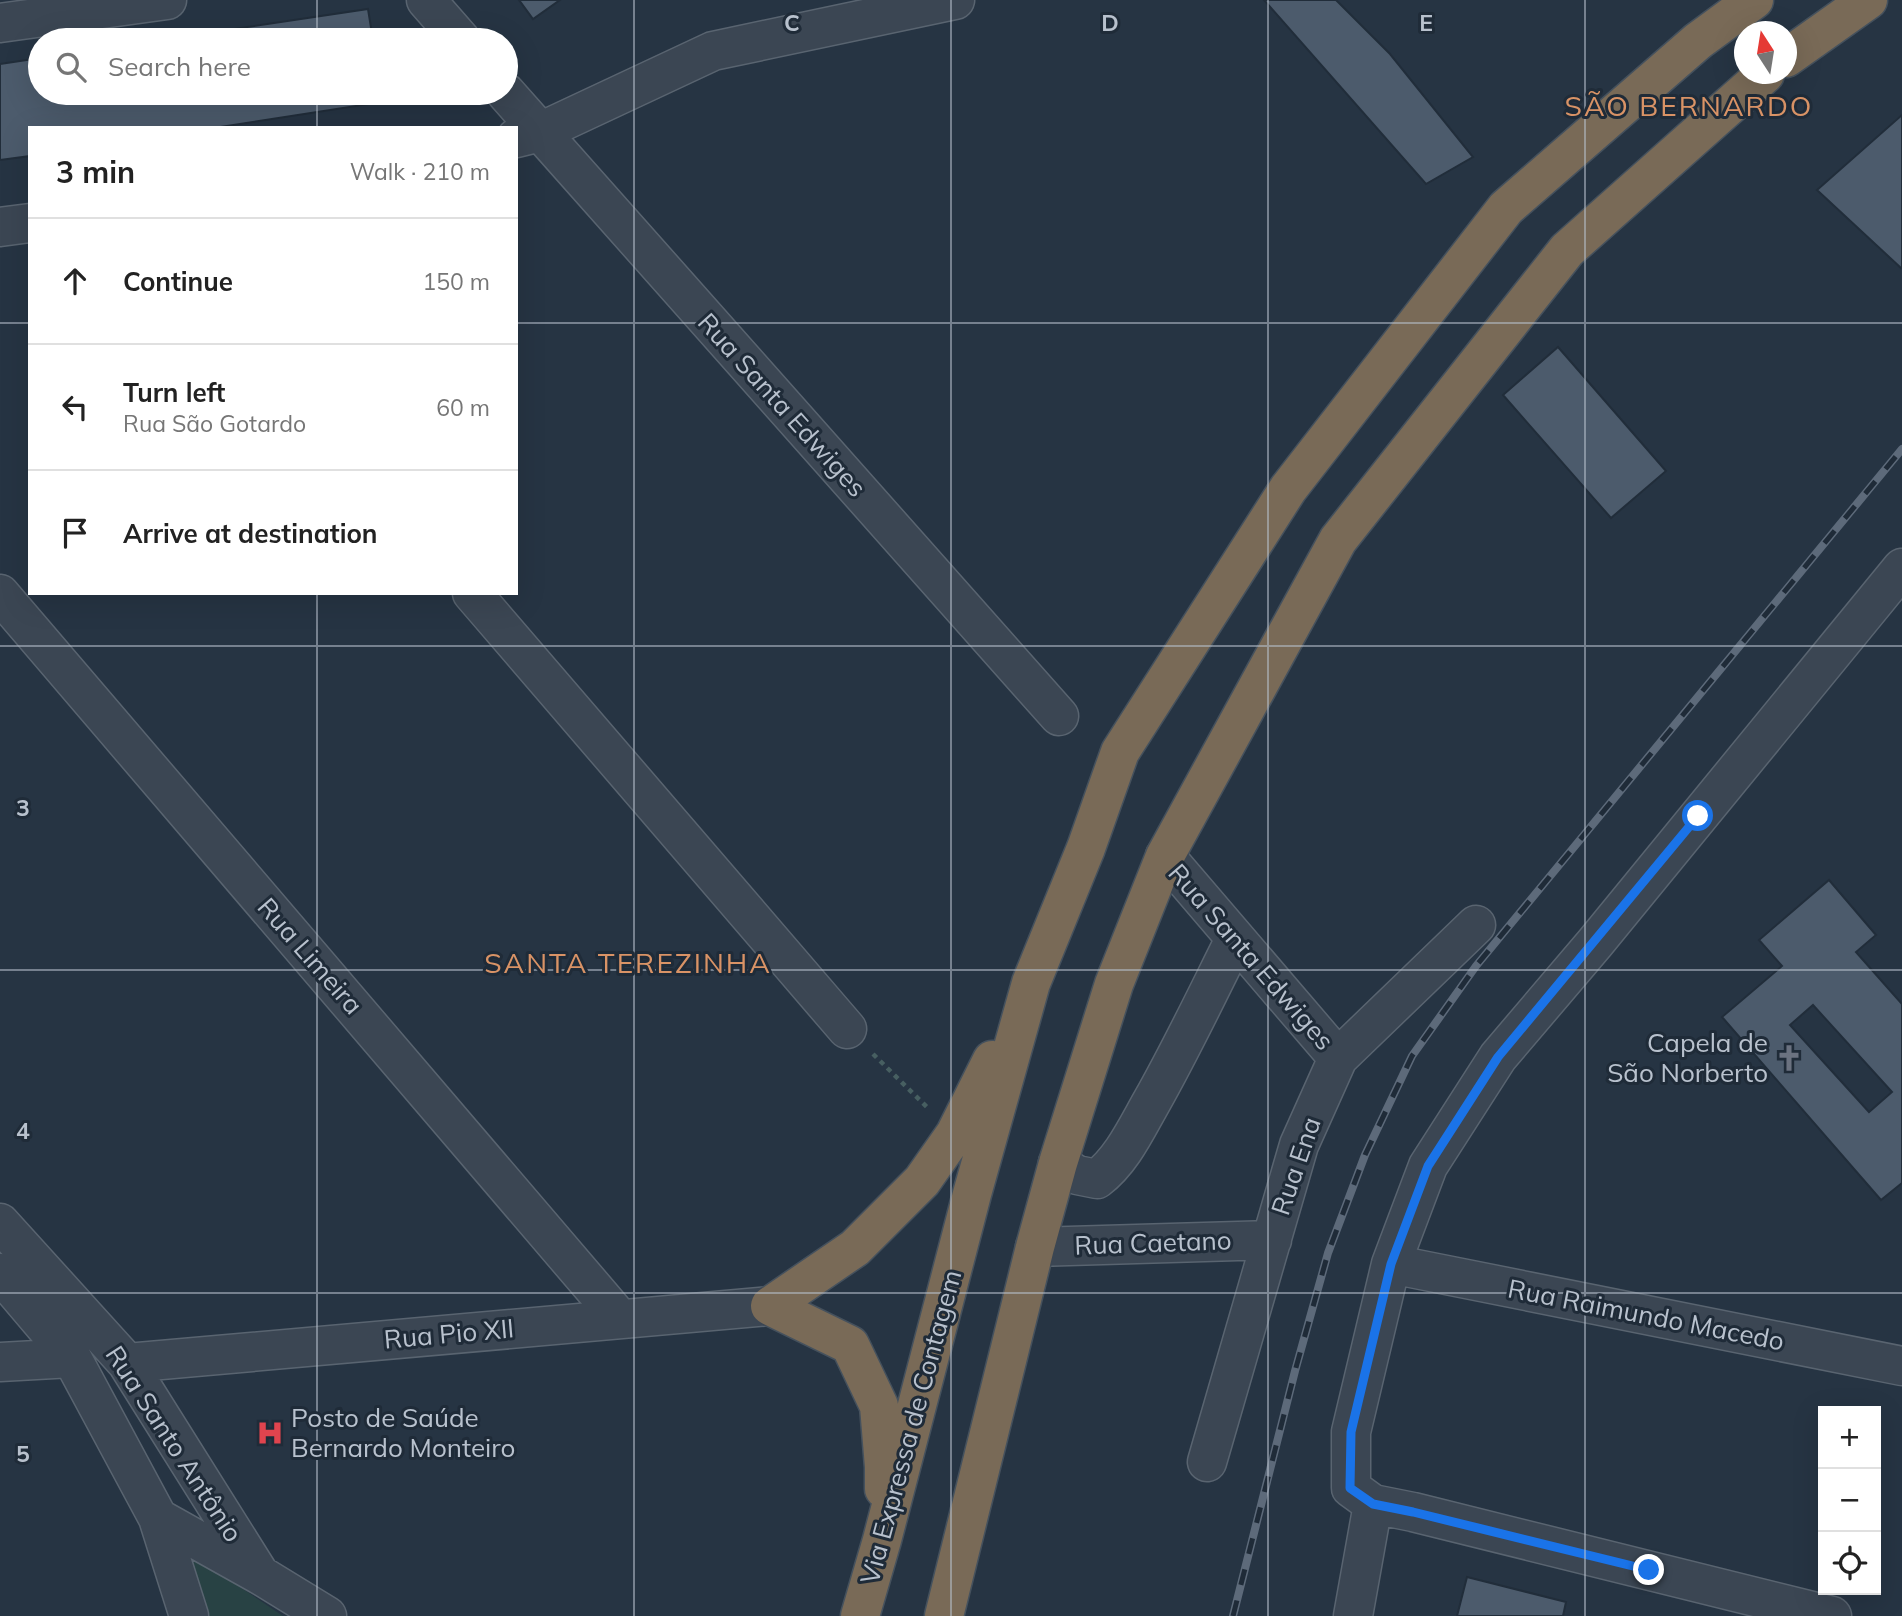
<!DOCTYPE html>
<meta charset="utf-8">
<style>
body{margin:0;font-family:Mulish,sans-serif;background:#f6f6f6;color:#222}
.controls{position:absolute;right:21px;bottom:21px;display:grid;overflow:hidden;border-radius:0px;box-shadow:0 7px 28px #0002}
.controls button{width:63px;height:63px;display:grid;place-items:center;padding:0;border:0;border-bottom:2px solid #e0e0e0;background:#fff;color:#222;font:35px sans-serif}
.compass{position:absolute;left:1734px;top:21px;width:63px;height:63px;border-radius:50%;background:#fff;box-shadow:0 7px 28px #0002;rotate:348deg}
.stop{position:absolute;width:21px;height:21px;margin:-16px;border:5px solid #1a73e8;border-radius:50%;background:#fff}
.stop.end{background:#1a73e8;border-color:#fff;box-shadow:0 2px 7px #0008}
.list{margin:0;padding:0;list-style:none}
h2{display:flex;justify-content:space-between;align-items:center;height:91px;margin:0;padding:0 28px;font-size:30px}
h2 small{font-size:23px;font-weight:400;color:#767676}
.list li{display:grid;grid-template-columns:46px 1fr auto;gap:21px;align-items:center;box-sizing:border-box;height:126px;padding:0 28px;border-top:2px solid #e0e0e0}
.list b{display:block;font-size:26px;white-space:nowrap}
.list p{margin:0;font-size:23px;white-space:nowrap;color:#767676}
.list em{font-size:23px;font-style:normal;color:#767676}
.icon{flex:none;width:38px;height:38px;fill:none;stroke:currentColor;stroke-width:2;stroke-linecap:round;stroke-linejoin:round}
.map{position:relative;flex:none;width:1902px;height:1616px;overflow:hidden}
.search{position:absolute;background:#fff;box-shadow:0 7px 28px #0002;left:28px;top:28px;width:490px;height:77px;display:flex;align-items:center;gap:18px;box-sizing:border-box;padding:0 24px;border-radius:38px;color:#767676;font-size:26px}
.panel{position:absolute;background:#fff;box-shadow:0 7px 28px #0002;left:28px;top:126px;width:490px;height:469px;border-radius:0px}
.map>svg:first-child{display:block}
.green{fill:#284244}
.building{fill:#4c5b6c;stroke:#212d3a;stroke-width:2;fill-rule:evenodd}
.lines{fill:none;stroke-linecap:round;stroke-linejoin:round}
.minor-casing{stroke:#596470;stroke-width:41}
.highway-casing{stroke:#45515d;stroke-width:41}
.path{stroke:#475f61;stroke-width:4.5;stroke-dasharray:5 5;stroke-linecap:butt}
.minor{stroke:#3b4653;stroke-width:38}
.highway{stroke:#796a57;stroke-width:38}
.rail-casing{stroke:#5d6a7a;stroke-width:8}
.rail{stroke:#1f2b38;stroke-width:5;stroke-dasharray:16;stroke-linecap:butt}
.route{stroke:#1a73e8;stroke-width:9}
.grid{fill:none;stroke:#b8c1cd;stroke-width:2;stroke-opacity:0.55}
.labels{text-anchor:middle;stroke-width:6;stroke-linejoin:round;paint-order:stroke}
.street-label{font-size:26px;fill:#b8c1cd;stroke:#1f2b38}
.poi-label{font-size:26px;fill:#b8c1cd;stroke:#1f2b38;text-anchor:end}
.neighbourhood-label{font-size:28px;letter-spacing:2px;fill:#d99366;stroke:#1f2b38}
.grid-label{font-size:23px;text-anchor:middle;font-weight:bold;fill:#b8c1cd;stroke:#1f2b38;stroke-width:6;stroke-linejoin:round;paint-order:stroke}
</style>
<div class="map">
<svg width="1902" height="1616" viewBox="0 0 1902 1616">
<rect width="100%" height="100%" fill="#263443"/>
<!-- green -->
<path class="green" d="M179 1546 283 1616H205Z"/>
<!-- building -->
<path class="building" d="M519 0H560L533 19Z
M1264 0H1336L1390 54 1473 157 1426 184Z
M368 9 373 40H160Z
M40 58V93H381L382 102 214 128H30V156L0 160V64Z
M1902 115V267L1901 268 1817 190Z
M1558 347 1666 471 1611 518 1503 395Z
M1829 880 1876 935 1856 952 1902 1004V1183L1881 1200 1722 1017 1782 966 1759 940ZM1813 1005 1892 1092 1869 1112 1790 1025Z
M1467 1577 1566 1602 1563 1616H1457Z"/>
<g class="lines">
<defs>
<path id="minor" d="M426 0 461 40
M0 23 167 0
M506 93 1059 716
M516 138 540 132 713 51 955 0
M0 227 30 223
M472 593 847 1029
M0 594 620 1319
M1165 856 1338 1058
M1058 1163 1077 1175 1097 1179C1122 1160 1136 1129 1152 1101 1182 1048 1208 993 1235 939
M0 1223 127 1363 260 1575
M1035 1247 1272 1240
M1391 1264 1902 1366
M0 1273 72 1358 158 1518 189 1616
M0 1362 72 1358
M127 1363 770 1306
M1207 1462 1299 1145 1338 1058 1476 925
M158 1518 260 1575 327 1616
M1353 1616 1373 1504
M1832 1616 1413 1512 1373 1504 1351 1488V1432L1391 1264 1428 1166 1498 1057 1595 943 1902 568"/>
<path id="highway" d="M1786 58 1868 0
M884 1489V1467L879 1406 850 1345 770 1306 855 1248 922 1181 955 1134 992 1060
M860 1616 882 1540 972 1194 1031 983 1086 848 1120 752 1288 489 1506 208 1698 41 1754 0
M944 1616 1035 1247 1058 1163 1114 984 1165 856 1338 540 1567 250 1765 74"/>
</defs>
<!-- minor casing -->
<use href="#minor" class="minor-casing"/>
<!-- highway casing -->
<use href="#highway" class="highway-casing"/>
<!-- path -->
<path class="path" d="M873 1054 929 1109"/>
<!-- minor -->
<use href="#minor" class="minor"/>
<!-- highway -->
<use href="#highway" class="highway"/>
<defs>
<path id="rail" d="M1233 1616 1295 1371 1328 1253 1365 1155 1412 1056 1476 966 1902 449"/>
</defs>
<!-- rail casing -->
<use href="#rail" class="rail-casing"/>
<!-- rail -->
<use href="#rail" class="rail"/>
</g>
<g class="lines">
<!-- route -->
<path class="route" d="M1649 1570 1413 1512 1373 1504 1350 1488 1351 1432 1391 1264 1428 1166 1498 1057 1698 816"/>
</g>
<!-- grid -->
<path class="grid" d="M317 0V40M634 0V1616M951 0V1616M1268 0V1616M1585 0V1616M317 93V128M0 323H30M516 323H1902M317 593V1616M0 646H1902M0 970H1902M0 1293H1902"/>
<!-- icons -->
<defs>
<symbol id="church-bare" viewBox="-9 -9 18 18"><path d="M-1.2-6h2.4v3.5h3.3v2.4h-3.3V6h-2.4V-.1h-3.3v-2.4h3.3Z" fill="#6b7280" stroke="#1f2b38" stroke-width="2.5" paint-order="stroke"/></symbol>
<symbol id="hospital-bare" viewBox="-9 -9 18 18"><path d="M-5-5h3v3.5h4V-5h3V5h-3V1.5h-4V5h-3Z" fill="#e0444e" stroke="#1f2b38" stroke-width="2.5" paint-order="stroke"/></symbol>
</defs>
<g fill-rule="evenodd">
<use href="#church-bare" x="1770" y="1039" width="38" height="38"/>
<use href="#hospital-bare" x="251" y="1414" width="38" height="38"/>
</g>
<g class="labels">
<!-- street labels -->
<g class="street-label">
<text transform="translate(782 405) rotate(48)" y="9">Rua Santa Edwiges</text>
<text transform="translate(310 956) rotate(49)" y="9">Rua Limeira</text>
<text transform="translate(1251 957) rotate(49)" y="9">Rua Santa Edwiges</text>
<text transform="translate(1296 1166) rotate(-71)" y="9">Rua Ena</text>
<text transform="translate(1153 1243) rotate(-2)" y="9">Rua Caetano</text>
<text transform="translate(1646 1315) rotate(11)" y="9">Rua Raimundo Macedo</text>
<text transform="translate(449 1334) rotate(-5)" y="9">Rua Pio XII</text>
<text transform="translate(911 1427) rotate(-75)" y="9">Via Expressa de Contagem</text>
<text transform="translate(174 1444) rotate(57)" y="9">Rua Santo Antônio</text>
</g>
<!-- poi labels -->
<g class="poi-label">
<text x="1768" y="1052">Capela de<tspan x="1768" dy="30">São Norberto</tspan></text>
<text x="291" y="1427" text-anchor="start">Posto de Saúde<tspan x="291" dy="30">Bernardo Monteiro</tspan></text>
</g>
<!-- neighbourhood labels -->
<g class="neighbourhood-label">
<text x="1689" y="116">SÃO BERNARDO</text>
<text x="628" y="973">SANTA TEREZINHA</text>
</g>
</g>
<g class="grid-label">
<text x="792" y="31">C</text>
<text x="1110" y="31">D</text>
<text x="1426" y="31">E</text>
<text x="23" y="816">3</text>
<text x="23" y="1139">4</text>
<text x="23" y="1462">5</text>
</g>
</svg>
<div class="controls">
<button>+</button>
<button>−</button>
<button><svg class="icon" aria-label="locate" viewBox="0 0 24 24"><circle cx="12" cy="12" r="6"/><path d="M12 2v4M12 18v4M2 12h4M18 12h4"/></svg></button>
</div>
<svg class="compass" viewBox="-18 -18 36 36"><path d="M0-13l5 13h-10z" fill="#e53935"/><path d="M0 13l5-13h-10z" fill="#767676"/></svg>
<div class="stop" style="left:1698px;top:816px"></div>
<div class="stop end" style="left:1649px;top:1570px"></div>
<div class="search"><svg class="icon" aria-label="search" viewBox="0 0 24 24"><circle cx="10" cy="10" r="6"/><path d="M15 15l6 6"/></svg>Search here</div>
<section class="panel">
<h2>3 min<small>Walk · 210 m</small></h2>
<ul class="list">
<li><svg class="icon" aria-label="ahead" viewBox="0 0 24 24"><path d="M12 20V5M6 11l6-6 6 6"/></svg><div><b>Continue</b></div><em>150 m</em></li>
<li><svg class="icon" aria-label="left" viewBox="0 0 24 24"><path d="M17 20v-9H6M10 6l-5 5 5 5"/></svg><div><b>Turn left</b><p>Rua São Gotardo</p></div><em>60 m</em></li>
<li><svg class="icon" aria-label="arrive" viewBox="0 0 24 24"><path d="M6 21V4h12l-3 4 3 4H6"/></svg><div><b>Arrive at destination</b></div></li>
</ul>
</section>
</div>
